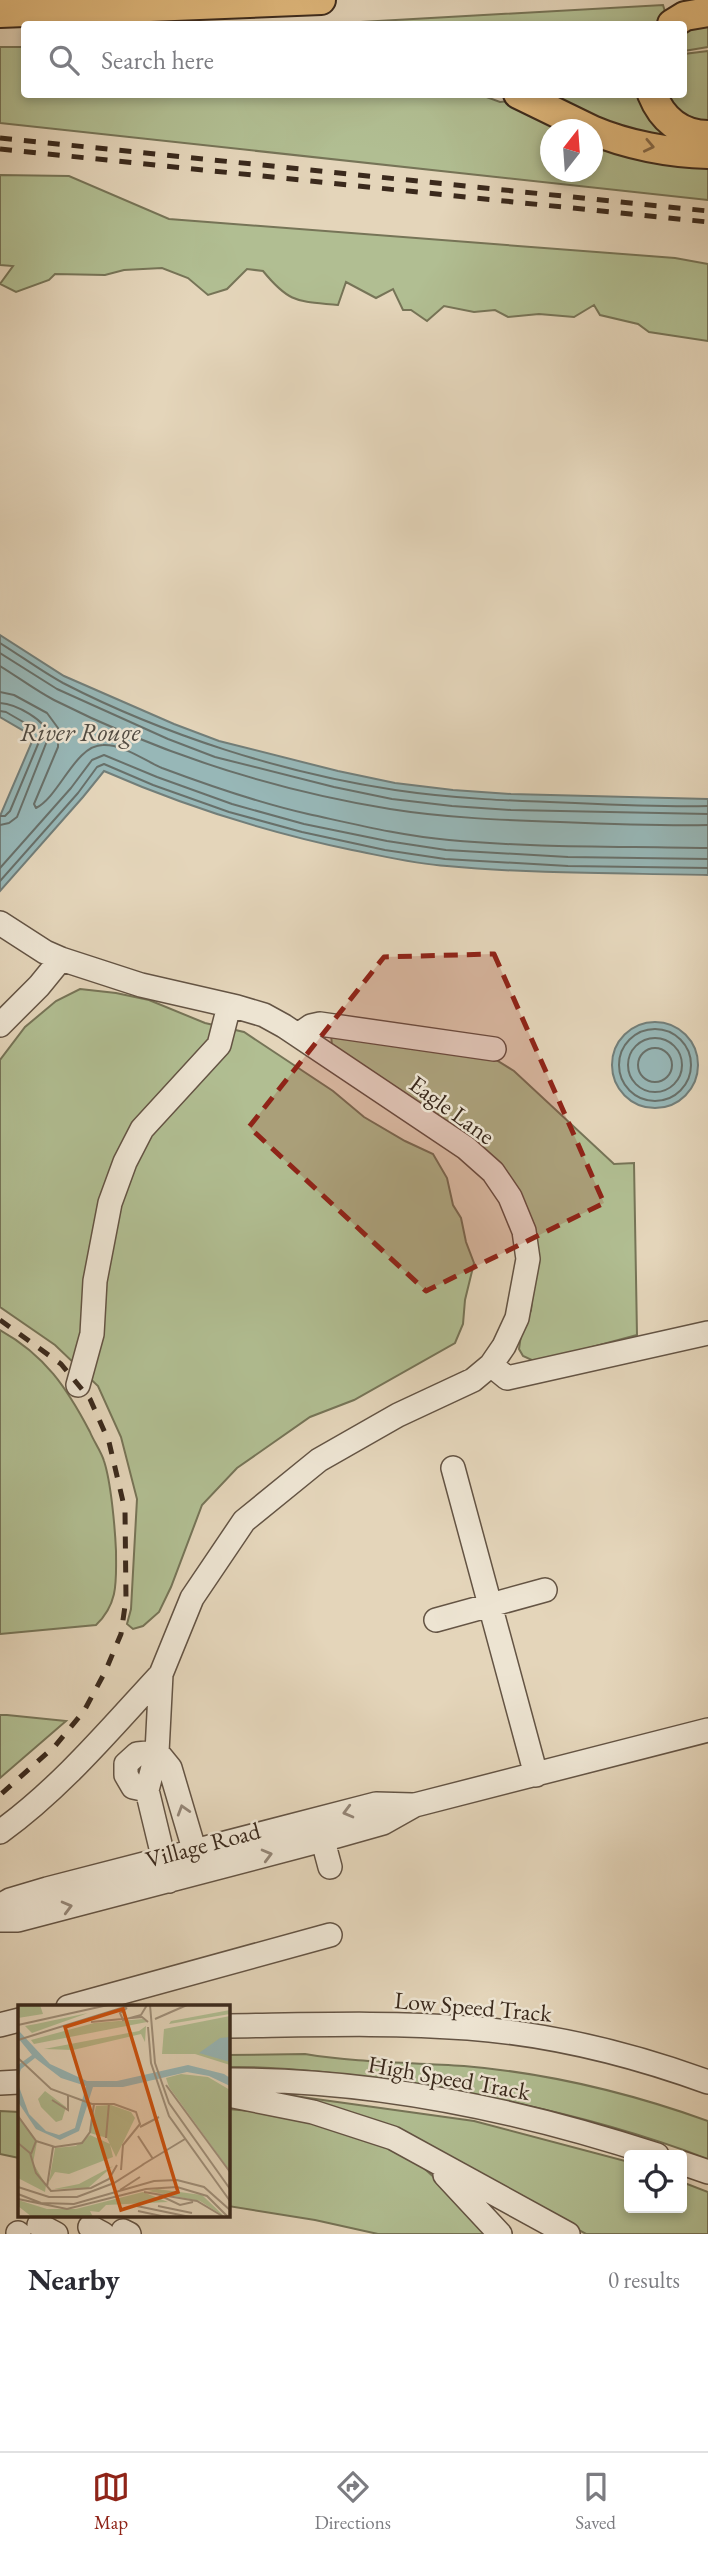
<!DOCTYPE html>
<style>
body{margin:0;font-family:"EB Garamond",serif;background:#f7f7f7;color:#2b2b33}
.controls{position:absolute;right:21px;bottom:21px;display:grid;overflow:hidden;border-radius:7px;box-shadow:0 4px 10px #0003}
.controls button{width:63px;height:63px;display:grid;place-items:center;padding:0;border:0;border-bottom:2px solid #e1e1e2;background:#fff;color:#2b2b33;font:35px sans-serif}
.compass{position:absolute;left:540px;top:119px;width:63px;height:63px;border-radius:50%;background:#fff;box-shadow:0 4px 10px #0003;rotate:17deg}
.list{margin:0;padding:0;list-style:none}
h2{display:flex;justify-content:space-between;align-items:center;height:91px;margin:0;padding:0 28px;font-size:30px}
h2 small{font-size:23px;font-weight:400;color:#7c7c81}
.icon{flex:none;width:38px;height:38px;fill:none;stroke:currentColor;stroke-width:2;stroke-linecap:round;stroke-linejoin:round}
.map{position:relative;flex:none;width:708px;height:2234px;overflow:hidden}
.search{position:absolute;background:#fff;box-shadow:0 4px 10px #0003;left:21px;right:21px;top:21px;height:77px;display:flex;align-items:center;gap:18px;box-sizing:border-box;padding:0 24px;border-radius:7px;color:#7c7c81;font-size:26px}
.sheet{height:217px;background:#fff}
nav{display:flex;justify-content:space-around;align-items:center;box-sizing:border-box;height:98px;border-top:2px solid #e1e1e2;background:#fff;font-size:19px;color:#7c7c81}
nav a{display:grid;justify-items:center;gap:4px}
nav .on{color:#8f2418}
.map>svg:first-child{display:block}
.green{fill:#b1be92;stroke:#767457;stroke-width:2}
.water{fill:#97b7b7;stroke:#727e79;stroke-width:2}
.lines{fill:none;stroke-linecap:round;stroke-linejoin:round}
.shore{stroke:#68706a;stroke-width:2}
.minor-casing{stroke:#645444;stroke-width:26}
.major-casing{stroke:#3a291c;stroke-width:32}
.minor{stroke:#ede4d2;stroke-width:23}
.major{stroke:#e2ba7d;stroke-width:28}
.rail{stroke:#3a291c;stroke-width:5;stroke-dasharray:12 12;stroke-linecap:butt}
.oneway{stroke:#866a48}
.oneway2{stroke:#948677}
.marked{fill:#8f2418;fill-opacity:0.2;stroke:#8f2418;stroke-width:5;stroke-dasharray:14 9;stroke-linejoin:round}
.labels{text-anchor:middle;stroke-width:5;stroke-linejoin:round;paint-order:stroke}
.street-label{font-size:24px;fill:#3a291c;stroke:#ede4d2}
.water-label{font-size:26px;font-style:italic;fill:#514c43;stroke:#ede4d2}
.inset-road{fill:none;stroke:#a0907b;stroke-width:2}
.view{fill:#ce520e;fill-opacity:0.15;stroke:#ce520e;stroke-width:3.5}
.inset-edge{fill:none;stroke:#3a291c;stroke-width:3.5}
</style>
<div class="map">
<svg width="708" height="2234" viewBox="0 0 708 2234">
<rect width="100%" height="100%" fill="#e4d5ba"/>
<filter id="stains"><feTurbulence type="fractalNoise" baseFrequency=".00286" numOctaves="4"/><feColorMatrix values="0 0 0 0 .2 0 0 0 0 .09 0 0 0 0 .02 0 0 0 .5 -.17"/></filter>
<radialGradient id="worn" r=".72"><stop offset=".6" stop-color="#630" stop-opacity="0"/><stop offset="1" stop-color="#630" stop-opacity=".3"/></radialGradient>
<!-- green -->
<path class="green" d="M663 5 667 18 661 24H325Z
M708 22V47L684 51V31Z
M0 47H24V94L481 95 500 102 509 101 570 129 550 130V172H592L593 141 708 167V200L0 123Z
M708 51V122H706C689 117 674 112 667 95L684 94V54Z
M543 95H645L683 138 636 136Z
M0 175 69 176 169 219 675 258 708 264V341L649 332 638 324 600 315 594 305 574 317 539 314 508 317 495 310 474 312 444 306 427 321 411 310H403L393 289 376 298 346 282 338 305C298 301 290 304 263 271L247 269 227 289 208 295 188 278 162 268 124 270 105 275 55 274 49 280 16 292 0 284 13 266 0 265Z
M80 989 116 993 149 1000 205 1023 244 1032 333 1091 364 1117 405 1141 433 1154 447 1178 453 1205 461 1218 466 1242 474 1263 465 1300 463 1324 455 1343 354 1400 310 1417 237 1468 202 1505 171 1587 159 1612 143 1626 133 1629 127 1624 131 1609 137 1499 121 1437 98 1386 55 1345 0 1307V1060L25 1027 56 1001Z
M331 1034 493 1058 514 1071 614 1164 634 1163 637 1335 536 1362 523 1356 519 1349 521 1335 531 1310 536 1259 502 1168 487 1151 466 1135 332 1046Z
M0 1330C45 1355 67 1388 90 1432 94 1442 101 1451 104 1461 111 1482 115 1528 116 1551 116 1580 119 1603 96 1625L0 1634Z
M0 1715H7L66 1721 0 1778Z
M305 2054C359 2063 410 2062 464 2066 547 2073 630 2093 708 2121V2159C611 2122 511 2099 408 2084 349 2074 288 2066 228 2067V2055Z
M287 2095 474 2121 629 2162V2208H682V2182L708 2192V2234H586L506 2190 285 2096Z
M228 2109 282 2114 359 2134 415 2160 437 2180 488 2234H378L315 2220 228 2206Z
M0 2111 19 2112V2158L0 2154Z"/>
<!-- water -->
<path class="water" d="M0 635 64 676 174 724 219 741 338 771 395 783 453 790 511 794 708 799V875C621 873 534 874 447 866 415 864 383 856 352 850 266 832 184 806 104 771L83 797 0 891V816L34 737 0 717Z
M612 1065a43 43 0 1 1 86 0a43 43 0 1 1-86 0Z"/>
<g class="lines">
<!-- shore -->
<path class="shore" d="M0 643C21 656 41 671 63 683 164 735 283 773 395 790 455 799 515 801 575 803 619 805 664 807 708 806
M0 653 57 689 168 739 215 757 334 787 392 799 452 806 511 810 708 814
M0 666C18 677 35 690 54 700 159 753 274 790 390 809 446 818 503 820 560 822 609 824 658 826 708 825
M0 692 14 695 47 713 58 728V747L34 804 36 808C60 796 75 745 103 745 123 744 145 761 162 768 210 786 259 803 308 814 354 824 402 836 449 840 535 848 622 846 708 848
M0 703C16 704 46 720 49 736L17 817 9 823 0 825
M0 711 6 712 37 730 41 737 10 811 5 816H0
M0 868 71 788 92 760 104 755 157 777 232 804 304 824 387 841 446 850 568 857 708 859
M0 881 78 793 97 767 104 764 153 785 229 812 302 832 385 850 445 859 568 866 708 868
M619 1065a36 36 0 1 1 72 0a36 36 0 1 1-72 0Z
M628 1065a27 27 0 1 1 54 0a27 27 0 1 1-54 0Z
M638 1065a17 17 0 1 1 34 0a17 17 0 1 1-34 0Z"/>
<defs>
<path id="minor" d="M0 923 45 952 61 959 141 985 237 1007 264 1015 284 1026 466 1148 493 1172 510 1197 524 1231 528 1259 517 1318 504 1346 491 1365 473 1380 398 1415 319 1460 244 1521 192 1598 161 1674 157 1752 147 1790 169 1881
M0 1025 39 986 61 959
M298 1035 311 1026 320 1024 494 1049
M491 1365 507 1378 708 1333
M78 1385 92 1334 95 1281 110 1203 125 1162 142 1129 219 1045 229 1006
M453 1468 536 1775
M436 1620 545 1590
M157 1752 170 1768 199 1866
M147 1790 133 1787 126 1775V1764L137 1754 157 1752
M319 1826 330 1867
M0 1832C61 1788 110 1729 161 1674
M0 1906 10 1900 47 1889 376 1804 412 1805
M0 1920H18L323 1840 383 1823 415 1805 708 1730
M68 2007 330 1935
M0 2025 19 2020
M228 2026C308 2025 388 2022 468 2028 550 2034 631 2054 708 2082
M228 2080C373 2079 520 2110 657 2155
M0 2083 19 2082
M228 2095 313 2112 393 2138 568 2234
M682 2163 708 2172
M445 2175 500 2234
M39 2225 56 2234
M90 2227 103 2234
M123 2231 129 2234
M18 2233 19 2234"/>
<path id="major" d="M0 13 321 0
M672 24 685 16 708 12
M518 94 592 130
M652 94C662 119 681 135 708 135
M592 130C627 145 670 153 708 154"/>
</defs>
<!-- minor casing -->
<use href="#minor" class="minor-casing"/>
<!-- major casing -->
<use href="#major" class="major-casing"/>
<!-- minor -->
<use href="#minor" class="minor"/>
<!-- major -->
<use href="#major" class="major"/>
<!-- rail -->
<path class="rail" d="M0 138 708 211
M0 149 708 222
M0 1320 61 1364 90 1399 109 1442 125 1510 126 1599 121 1634 105 1672 84 1711 55 1746 0 1795"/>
</g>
<!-- one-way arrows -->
<defs><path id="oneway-chevron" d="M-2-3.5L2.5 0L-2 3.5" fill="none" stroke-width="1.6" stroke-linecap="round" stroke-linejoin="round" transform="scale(1.75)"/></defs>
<use class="oneway" href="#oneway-chevron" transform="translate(649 146) rotate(12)"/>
<g class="oneway2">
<use href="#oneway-chevron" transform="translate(183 1810) rotate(-107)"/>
<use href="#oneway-chevron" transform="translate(348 1812) rotate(165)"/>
<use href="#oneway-chevron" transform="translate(267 1855) rotate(-15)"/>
<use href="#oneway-chevron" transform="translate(67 1907) rotate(-15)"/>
</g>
<!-- marked area -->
<path class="marked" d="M494 954 604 1203 426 1291 249 1127 384 957Z"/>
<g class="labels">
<!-- street labels -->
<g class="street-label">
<text transform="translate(452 1110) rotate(36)" y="8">Eagle Lane</text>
<text transform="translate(203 1845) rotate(-15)" y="8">Village Road</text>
<text transform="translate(473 2007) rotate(5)" y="8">Low Speed Track</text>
<text transform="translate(449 2078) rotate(10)" y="8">High Speed Track</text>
</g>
<!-- water labels -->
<g class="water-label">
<text x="80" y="741">River Rouge</text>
</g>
</g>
<!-- overview -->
<g transform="translate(18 2005)">
<rect width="212" height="212" fill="#e4d5ba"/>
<path d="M0 0H22L25 9 0 13ZM212 5V9L151 19 153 16ZM70 8 14 28 7 21 18 19ZM212 11V60L177 49H144L146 24ZM125 14 129 17 16 39 13 35 76 18ZM128 21 127 37 123 29 55 45 26 44 121 26ZM163 69 190 72 212 85V166L151 82 148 73ZM27 86 48 102 44 115 38 117 23 102 20 94ZM93 100 113 107 117 113 98 152 89 133 72 128 78 101ZM0 110 19 137 15 158 28 180 27 187 0 173ZM72 130 92 139 95 152 51 169 37 167 31 177 37 143 58 141ZM95 161 70 183 36 184 61 179ZM139 184 184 190 207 212 182 196 130 186ZM125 187 150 197 88 200 81 207 72 206 75 212H14L0 201V195L29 204H58Z" fill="#b1be92"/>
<path d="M0 25 32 59 69 76H99L170 60 206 69 212 73V81L191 71 169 67 105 82H75L61 126 42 135 18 124 0 97V79L11 109 28 126 41 130 57 123 68 81 43 73 17 53 3 64 0 73V60L14 50 0 33ZM212 32V57L181 48 202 33Z" fill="#97b7b7"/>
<path class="inset-road" d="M132 0 137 58 151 98 212 184M109 3 102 8 105 15 123 10 129 0M137 14 169 0M73 17 124 12 130 17M0 20 90 0M130 22 133 58 151 111 212 196M0 35 113 0M0 53 33 84 74 99H96L118 107 122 119 105 140 103 165M148 80 212 167M34 95 50 105V90M0 111 18 136 13 149M122 122 141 112M120 131 135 154M88 133 91 98M18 136 37 142 64 138 72 127 76 99M0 138 12 148 18 168 33 186 73 183 91 174 99 160M124 160 167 134M0 182 31 192H59L96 178 126 159M29 182 35 142M102 185 122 172M126 187 179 196 206 212M0 189 23 198 56 199 136 176 159 175 186 182 212 205M141 190 162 200 175 197M0 194 49 204 128 184 159 182 189 191 210 212M119 201 172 212M140 201 174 208M120 206 148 212"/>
<path class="view" d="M105 4 160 187 103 205 47 22Z"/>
<rect width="212" height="212" class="inset-edge"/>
</g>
<rect width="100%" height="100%" filter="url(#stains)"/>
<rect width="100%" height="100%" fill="url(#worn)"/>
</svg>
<div class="controls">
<button><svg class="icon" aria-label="locate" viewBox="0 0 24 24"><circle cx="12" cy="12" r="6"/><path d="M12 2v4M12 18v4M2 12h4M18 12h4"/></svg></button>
</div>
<svg class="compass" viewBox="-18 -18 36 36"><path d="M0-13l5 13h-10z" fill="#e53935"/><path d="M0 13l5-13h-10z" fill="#7c7c81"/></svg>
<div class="search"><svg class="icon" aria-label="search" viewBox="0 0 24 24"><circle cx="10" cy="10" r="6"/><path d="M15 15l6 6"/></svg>Search here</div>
</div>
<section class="sheet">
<h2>Nearby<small>0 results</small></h2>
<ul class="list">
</ul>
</section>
<nav>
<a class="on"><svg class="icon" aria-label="map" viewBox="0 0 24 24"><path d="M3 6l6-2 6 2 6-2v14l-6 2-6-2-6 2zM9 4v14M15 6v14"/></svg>Map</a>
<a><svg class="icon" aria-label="directions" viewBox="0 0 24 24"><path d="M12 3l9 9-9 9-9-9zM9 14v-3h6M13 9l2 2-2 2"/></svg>Directions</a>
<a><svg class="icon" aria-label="saved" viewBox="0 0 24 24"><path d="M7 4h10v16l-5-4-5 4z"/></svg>Saved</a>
</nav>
